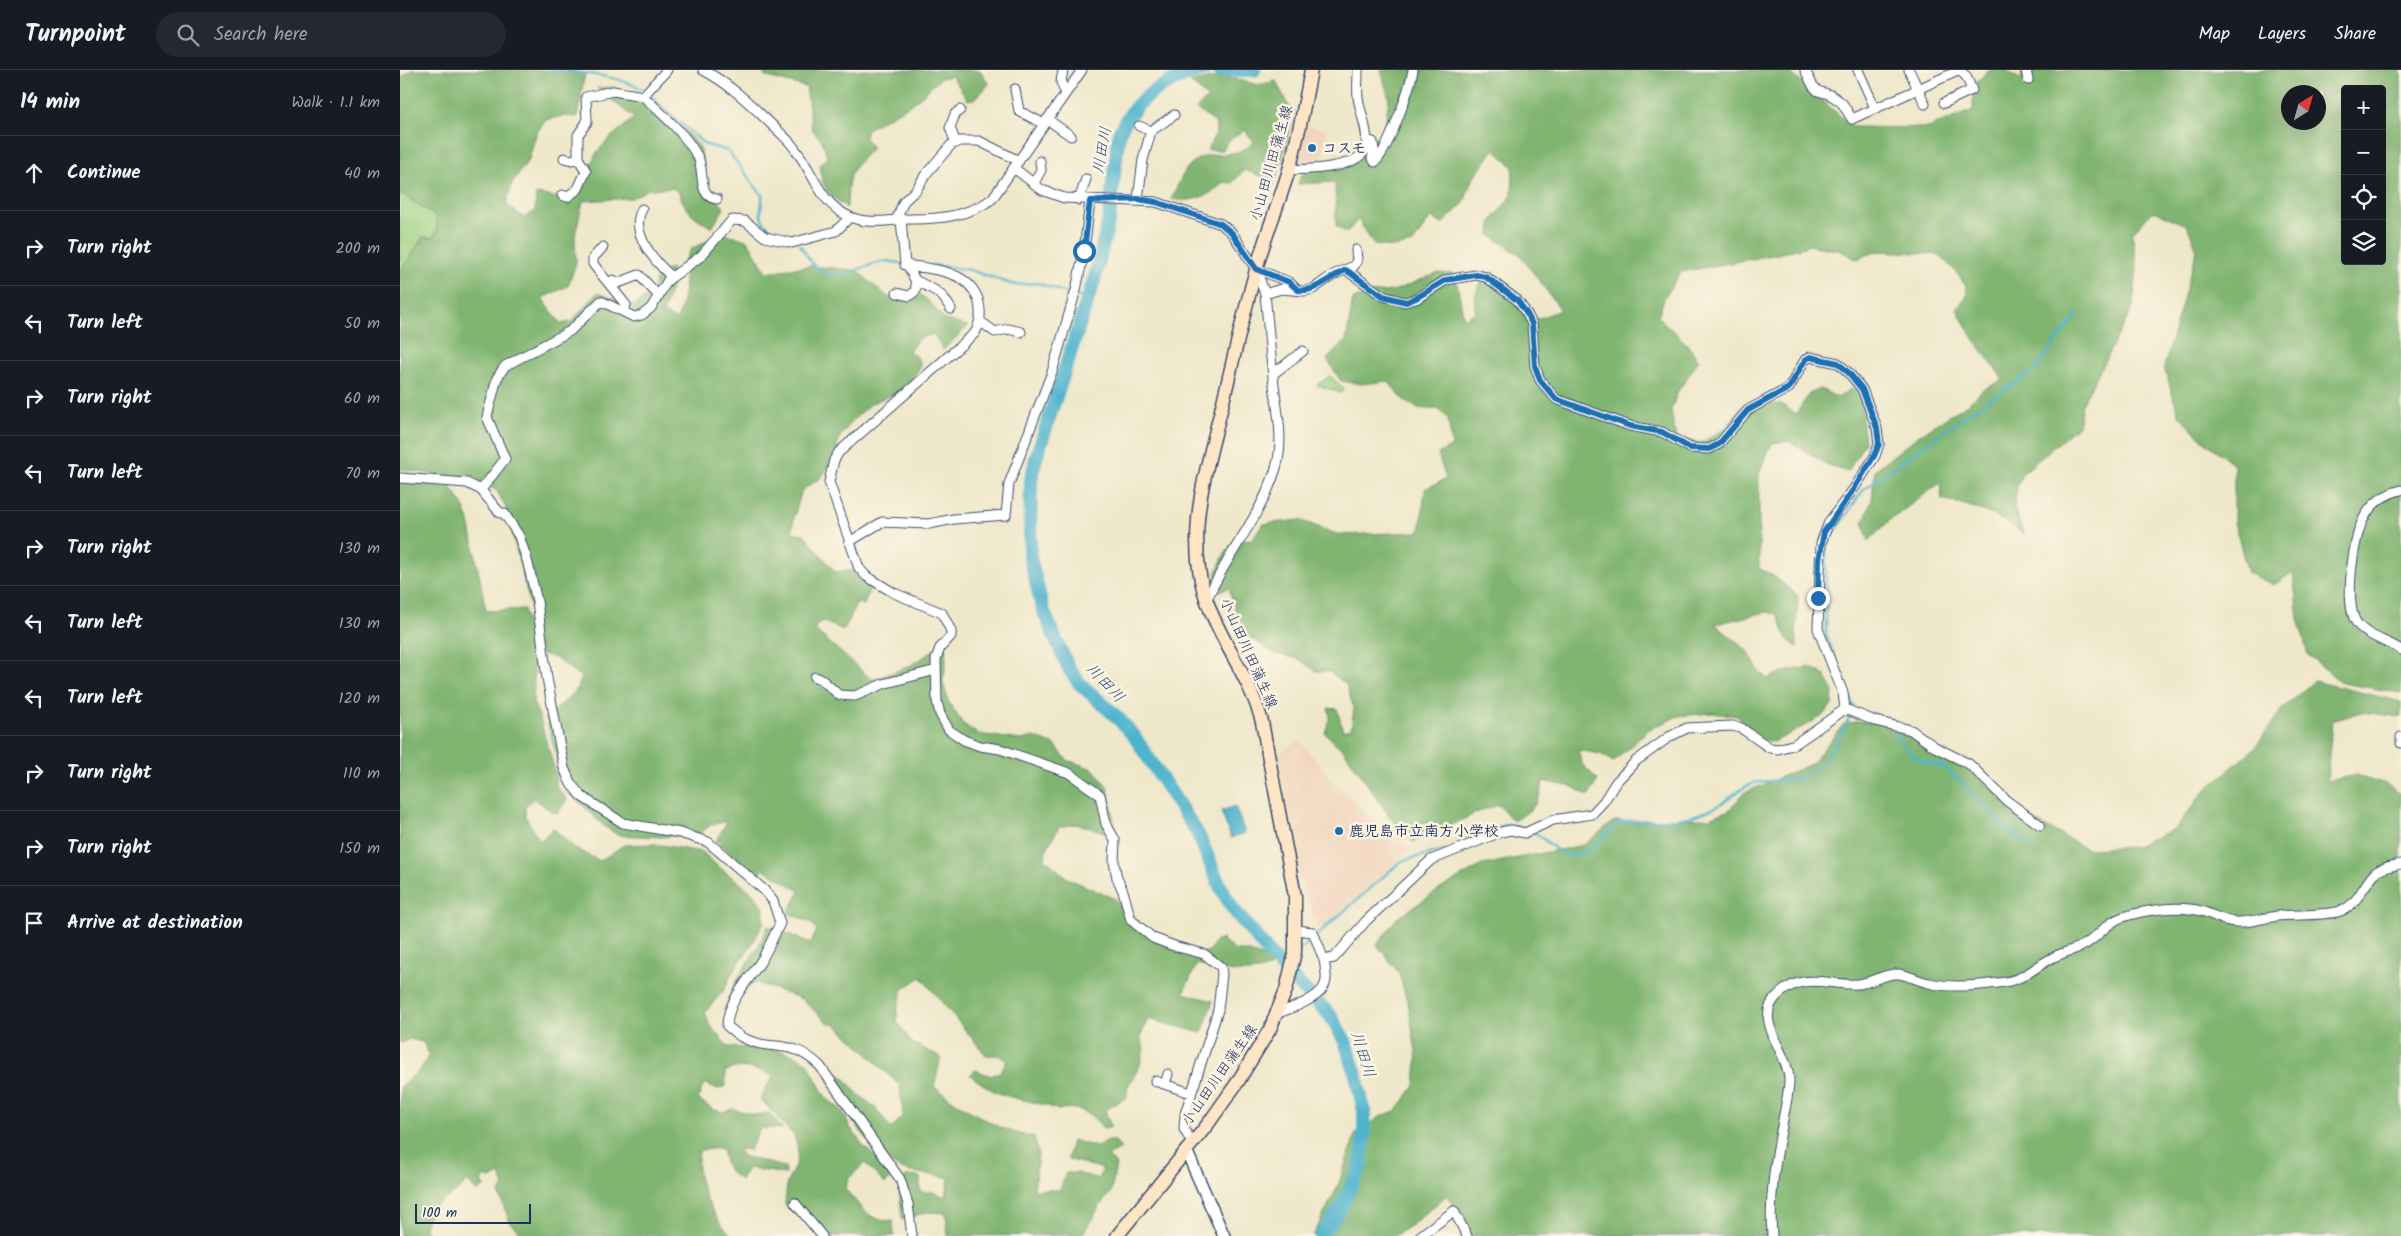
<!DOCTYPE html>
<meta charset="utf-8">
<style>
body{margin:0;font-family:Kalam,"Klee One",sans-serif;background:#242831;color:#f1f3f6}
.controls{position:absolute;right:15px;top:15px;display:grid;overflow:hidden;border-radius:5px;box-shadow:0 5px 20px #0002}
.controls button{width:45px;height:45px;display:grid;place-items:center;padding:0;border:0;border-bottom:1px solid #363941;background:#171b24;color:#f1f3f6;font:25px sans-serif}
.compass{position:absolute;left:1881px;top:15px;width:45px;height:45px;border-radius:50%;background:#171b24;box-shadow:0 5px 20px #0002;rotate:37deg}
.scale{position:absolute;left:15px;bottom:12px;width:116px;box-sizing:border-box;padding-left:5px;border:2px solid #1b2f5e;border-top:0;font-size:14px;line-height:18px;white-space:nowrap;color:#1b2f5e;-webkit-text-stroke:4px #fcf5e5;paint-order:stroke}
.stop{position:absolute;width:15px;height:15px;margin:-11px;border:4px solid #1f6fb2;border-radius:50%;background:#fff}
.stop.end{background:#1f6fb2;border-color:#fff;box-shadow:0 1px 5px #0008}
.list{margin:0;padding:0;list-style:none}
h2{display:flex;justify-content:space-between;align-items:center;height:65px;margin:0;padding:0 20px;font-size:21px}
h2 small{font-size:16px;font-weight:400;color:#9ea1a6}
.list li{display:grid;grid-template-columns:32px 1fr auto;gap:15px;align-items:center;box-sizing:border-box;height:75px;padding:0 20px;border-top:1px solid #363941}
.list b{display:block;font-size:19px;white-space:nowrap}
.list em{font-size:16px;font-style:normal;color:#9ea1a6}
.icon{flex:none;width:28px;height:28px;fill:none;stroke:currentColor;stroke-width:2;stroke-linecap:round;stroke-linejoin:round}
.map{position:relative;flex:none;width:2001px;height:1166px;overflow:hidden}
header{display:flex;align-items:center;gap:30px;box-sizing:border-box;height:70px;padding:0 25px;background:#171b24;border-bottom:1px solid #363941}
header strong{font-size:24px}
nav{display:flex;gap:28px;margin-inline-start:auto;font-size:18px}
.search{width:350px;height:45px;background:#242831;display:flex;align-items:center;gap:12px;box-sizing:border-box;padding:0 18px;border-radius:28px;color:#9ea1a6;font-size:19px}
main{display:flex}
aside{flex:1;background:#171b24}
.map>svg:first-child{display:block}
.built{fill:#f2d5bd}
.green{fill:#a0d383;stroke:#5e8170}
.forest{fill:#80b571;stroke:#4e7268;fill-rule:evenodd}
.water{fill:#4fb3ce;stroke:#357196}
.lines{fill:none;stroke-linecap:round;stroke-linejoin:round}
.stream{stroke:#4fb3ce;stroke-width:2.5}
.river{stroke:#4fb3ce;stroke-width:14}
.minor-casing{stroke:#3b4b6e;stroke-width:11}
.tertiary-casing{stroke:#3b4b6e;stroke-width:14}
.secondary-casing{stroke:#3b4b6e;stroke-width:15}
.minor{stroke:#fff;stroke-width:9}
.tertiary{stroke:#fff;stroke-width:11}
.secondary{stroke:#fde5c5;stroke-width:12}
.route{stroke:#1f6fb2;stroke-width:6}
.poi-dot{fill:#1f6fb2;stroke:#fcf5e5;stroke-width:2}
.labels{text-anchor:middle;stroke-width:5;stroke-linejoin:round;paint-order:stroke}
.poi-label{font-size:15px;font-weight:bold;fill:#1b2f5e;stroke:#fcf5e5;text-anchor:start}
.street-label{font-size:15px;fill:#1b2f5e;stroke:#fcf5e5}
.water-label{font-size:16px;font-style:italic;fill:#2b5780;stroke:#fcf5e5}
</style>
<header>
<strong>Turnpoint</strong>
<div class="search"><svg class="icon" aria-label="search" viewBox="0 0 24 24"><circle cx="10" cy="10" r="6"/><path d="M15 15l6 6"/></svg>Search here</div>
<nav><a>Map</a><a>Layers</a><a>Share</a></nav>
</header>
<main>
<aside>
<h2>14 min<small>Walk · 1.1 km</small></h2>
<ul class="list">
<li><svg class="icon" aria-label="ahead" viewBox="0 0 24 24"><path d="M12 20V5M6 11l6-6 6 6"/></svg><div><b>Continue</b></div><em>40 m</em></li>
<li><svg class="icon" aria-label="right" viewBox="0 0 24 24"><path d="M7 20v-9h11M14 6l5 5-5 5"/></svg><div><b>Turn right</b></div><em>200 m</em></li>
<li><svg class="icon" aria-label="left" viewBox="0 0 24 24"><path d="M17 20v-9H6M10 6l-5 5 5 5"/></svg><div><b>Turn left</b></div><em>50 m</em></li>
<li><svg class="icon" aria-label="right" viewBox="0 0 24 24"><path d="M7 20v-9h11M14 6l5 5-5 5"/></svg><div><b>Turn right</b></div><em>60 m</em></li>
<li><svg class="icon" aria-label="left" viewBox="0 0 24 24"><path d="M17 20v-9H6M10 6l-5 5 5 5"/></svg><div><b>Turn left</b></div><em>70 m</em></li>
<li><svg class="icon" aria-label="right" viewBox="0 0 24 24"><path d="M7 20v-9h11M14 6l5 5-5 5"/></svg><div><b>Turn right</b></div><em>130 m</em></li>
<li><svg class="icon" aria-label="left" viewBox="0 0 24 24"><path d="M17 20v-9H6M10 6l-5 5 5 5"/></svg><div><b>Turn left</b></div><em>130 m</em></li>
<li><svg class="icon" aria-label="left" viewBox="0 0 24 24"><path d="M17 20v-9H6M10 6l-5 5 5 5"/></svg><div><b>Turn left</b></div><em>120 m</em></li>
<li><svg class="icon" aria-label="right" viewBox="0 0 24 24"><path d="M7 20v-9h11M14 6l5 5-5 5"/></svg><div><b>Turn right</b></div><em>110 m</em></li>
<li><svg class="icon" aria-label="right" viewBox="0 0 24 24"><path d="M7 20v-9h11M14 6l5 5-5 5"/></svg><div><b>Turn right</b></div><em>150 m</em></li>
<li><svg class="icon" aria-label="arrive" viewBox="0 0 24 24"><path d="M6 21V4h12l-3 4 3 4H6"/></svg><div><b>Arrive at destination</b></div></li>
</ul>
</aside>
<div class="map">
<svg width="2001" height="1166" viewBox="0 0 2001 1166">
<rect width="100%" height="100%" fill="#fcf5e5"/>
<filter id="ink" filterUnits="userSpaceOnUse"><feTurbulence type="fractalNoise" baseFrequency=".02" numOctaves="2"/><feDisplacementMap in="SourceGraphic" scale="10" xChannelSelector="R" yChannelSelector="G"/><feConvolveMatrix kernelMatrix="1 2 1 2 8 2 1 2 1" color-interpolation-filters="sRGB"/></filter>
<filter id="wash" filterUnits="userSpaceOnUse"><feTurbulence type="fractalNoise" baseFrequency=".0096" numOctaves="4" result="noise"/><feDisplacementMap in="SourceGraphic" scale="20" xChannelSelector="R" yChannelSelector="G"/><feGaussianBlur stdDeviation="1.12" result="paint"/><feColorMatrix in="noise" values="0 0 0 0 0 0 0 0 0 0 0 0 0 0 0 0 0 1.4 0 .05"/><feComposite in="paint" operator="in"/></filter>
<g filter="url(#wash)">
<rect width="100%" height="100%" fill="#efe7c9"/>
<!-- built -->
<path class="built" d="M905 55 927 60 920 97 897 99Z
M899 670 936 715 964 742 1014 780 1004 784 919 861 896 798 875 692 881 682Z"/>
<!-- green -->
<path class="green" d="M0 123 36 146 37 160 33 169 23 168 0 202Z
M930 306 944 319 941 323 917 315Z"/>
<!-- forest -->
<path class="forest" d="M11 0H169L185 3 177 47 162 46 145 50 136 64 129 89 112 113 106 134 124 148 135 141 136 124 172 130 197 82 211 67 234 48 197 18 213 17 283 59 300 77 306 115 324 138 312 158C296 148 284 141 279 122L272 118 249 119 232 128 183 131 175 165 176 193 168 216 142 228 161 254 171 252 197 223 235 236 252 221 258 205 271 198 274 208 263 243 277 250C283 234 289 212 281 196L291 179 320 164 335 166 348 171 366 202 410 196 456 200 489 228 514 219 527 230 545 250 568 256 543 280 534 264 518 269 509 282 517 287 521 296 504 320 472 333 453 350 439 368 435 385 422 407 402 420 394 447 392 462 404 464 435 502 463 499 487 522 476 518 469 520 464 535 457 533 444 560 421 551 414 559 471 609C499 603 525 590 545 570L546 594 543 611 548 631 562 653 578 664 621 670 634 667 655 675 667 690 693 699 708 717 716 765 676 754 659 757 646 780 645 789 667 808 715 829 742 855 799 882H809L815 872 822 869 835 881H846L869 888 873 896C852 907 819 901 797 894L783 923 813 931 802 963 748 949 740 966 744 979 740 995 727 1018V1027L705 1040 711 1056 704 1059C691 1043 679 1035 658 1040 642 1032 622 1031 604 1025 591 1021 581 1013 570 1005L575 1000 591 1006 601 1001 607 991 598 985H586L521 907 503 919 497 939V951L512 973 541 987 534 1017C563 1037 598 1062 634 1067L638 1084 634 1120H660L666 1103H678L698 1109 703 1099 668 1089 672 1070 697 1077 706 1071H715L721 1079 708 1086 716 1094 711 1122 702 1133 682 1165 548 1166 546 1143 527 1142 502 1150 499 1116 507 1106 520 1107V1122H533L546 1127 549 1108C533 1103 514 1105 499 1098 479 1088 462 1063 449 1045L453 1038 435 1005 442 1006 458 1024 475 1037 491 1059 503 1046 500 1016 452 969 436 955 428 953 402 929 355 912 327 935C334 904 357 886 368 856L411 873 417 860 412 853 388 843 400 821 364 799 358 806 316 771 327 751 311 755 300 763 260 767 218 765 205 757 166 720 146 648 176 621 182 608 156 588 139 583 130 534 106 438 97 421 73 406 39 405 0 399V202L23 167 33 168 37 160 36 146 0 123V9Z
M366 0H580L589 14 576 28 568 30 552 6 541 8 512 34 467 59 465 68 472 78C448 103 448 104 447 138 427 123 421 119 420 94L428 88 422 71 412 59 406 17 364 6Z
M981 0H1387L1453 57 1528 58 1573 40V17L1588 0H1606L1621 10 1622 0H2001V623L1942 613 1908 585 1898 548 1893 502 1874 515 1848 503 1834 452V394L1806 373 1779 345 1764 297 1797 180 1787 155 1754 141 1732 163 1737 197 1733 237 1682 334 1678 356 1622 404 1617 417 1614 437 1623 463C1595 443 1575 437 1542 429L1540 413 1490 450 1469 471 1463 454 1472 430 1475 400 1518 366 1568 334 1582 320 1603 310C1587 286 1569 265 1557 239L1567 225 1566 216 1556 202 1538 184 1478 181 1456 189 1441 181 1410 175 1378 184 1281 202 1265 226 1258 247 1285 272 1299 290 1278 321 1271 340 1276 368 1301 373 1326 358 1343 336 1381 334 1396 344 1409 324 1421 319 1438 328 1452 318 1464 323 1462 348 1465 372 1448 402 1428 395 1389 371 1372 373 1359 403V498L1375 507 1398 526 1396 556 1397 577 1387 569 1377 544 1366 542 1315 554 1348 581 1358 600 1367 609 1383 602 1409 597 1425 605 1433 622 1432 635 1421 647 1374 672 1361 669 1337 646 1312 643 1278 646 1248 660 1213 692 1201 684 1178 680 1182 694 1198 710 1188 726 1173 717 1143 711C1139 735 1134 739 1113 751L1099 735C1083 739 1072 745 1058 752 1042 758 1028 763 1014 772L1000 761 945 682 925 663 930 647 928 638 937 639 943 661 951 659 954 639 946 614 928 601H916L899 589 874 583 842 562 829 518 813 523C814 502 821 488 834 471L852 469 863 454 900 450 939 465 1020 462 1025 419 1046 409 1038 384 1052 376 1048 349 1039 339C1011 341 1004 332 988 311L962 314 941 311 927 289 946 271 953 229 970 223 994 221 1037 203 1055 204 1064 249 1076 242C1072 226 1078 215 1088 203 1114 214 1119 227 1131 251L1161 240 1120 185 1090 165 1091 152 1112 125 1113 97 1094 79 1071 112 1064 133 1042 154 1031 147 1013 173 994 177 974 175 958 149 947 163 936 156 935 112 898 114 901 105 949 86 984 62 989 29ZM1945 19H1982V191H1945ZM1888 22H1918V52H1888Z
M824 6 858 15 876 11 887 33 894 40 878 105 872 117H867L863 107 845 100 832 113 823 112C811 127 789 133 771 129 777 119 782 103 790 95 809 76 836 93 854 71L844 60 827 72 823 80H807L816 63V53L796 39 808 28 790 12Z
M0 404 53 409 51 417 63 435 69 451 86 541 124 539 135 591 133 632 139 646 156 704V717L167 729 158 743 152 742 134 728 125 737V746L140 771 153 758 176 779 200 791 224 775 255 774 303 782 315 794 353 823 364 838 363 854 354 871 330 906 324 920 305 942 309 954 328 977 375 979 394 985 407 992 426 1028 442 1040 449 1056 465 1078 479 1090 490 1109 485 1114 465 1093 449 1108 445 1119C460 1135 470 1154 493 1150L494 1166H421L406 1144 394 1142 385 1135 387 1113 397 1091 398 1078 394 1066 360 1028 373 1006C360 999 338 993 325 1002L326 1016 318 1019 304 1013 298 1029 312 1039 322 1042 333 1039 354 1045 369 1043 383 1059 360 1058 350 1080 338 1079 342 1086 385 1097 386 1104 347 1098 341 1110C326 1101 325 1095 322 1078L300 1080C292 1101 307 1134 319 1151 323 1157 328 1161 332 1166H125L110 1153 99 1123 104 1116 100 1104 91 1109 85 1106 81 1111 85 1116 77 1122 67 1111C52 1132 27 1128 25 1160L30 1166H0V1017L21 999 29 985 23 972 10 969 0 973Z
M1914 611 2001 632V647L1962 642 1932 651 1927 711 1957 705 1986 714 2001 724V1166H1069L1047 1125 1013 1154 994 1166H913L938 1116 955 1065 980 1047 997 1040 1015 1015 1017 989 1009 938 999 903 977 875 997 848 1045 816 1082 795 1184 775 1214 751 1309 748 1328 741 1344 723 1411 694 1444 654 1460 651 1497 653 1567 699 1636 751 1687 779 1733 777 1775 759 1805 720 1855 678 1882 639Z"/>
<!-- water -->
<path class="water" d="M835 736 845 763 831 768 821 741Z"/>
<g class="lines">
<!-- stream -->
<path class="stream" d="M149 0C181 3 213 4 242 19
M249 25 304 74 328 81 362 125C363 132 360 139 361 145 362 158 383 164 393 168
M400 175C406 183 411 195 419 200 437 213 462 196 480 192 487 190 493 192 500 193
M533 195 570 200 614 215 638 213 672 225
M676 226 687 230
M1454 638 1426 565V475L1463 420 1567 344 1634 301 1678 243
M1454 639 1497 652
M1495 661 1497 667 1511 684 1523 691 1543 697 1560 710 1607 760 1634 777
M1134 762C1154 775 1161 793 1188 781L1219 753 1226 751C1258 751 1291 752 1319 735 1331 728 1340 717 1354 713 1366 710 1380 711 1392 709 1423 705 1440 668 1451 644
M1066 771 1106 755 1127 758
M917 865 1001 791 1045 780
M900 880 913 869
M882 896 888 890"/>
<!-- river -->
<path class="river" d="M804 0C767 9 735 27 719 63L709 149 695 207 636 388 631 411 630 487 643 540 669 599 680 614 717 647 734 666 798 764 820 816 833 839 876 891 930 945 945 971 956 1005 964 1041V1067L961 1096 940 1139 921 1166
M819 0H854"/>
</g>
</g>
<g filter="url(#ink)">
<g class="lines">
<defs>
<path id="minor" d="M303 0C330 14 350 34 371 54 379 62 389 70 395 79 415 104 418 131 448 146 468 156 492 149 512 149 541 149 568 146 592 129L682 0
M663 0 661 12 665 22
M1405 0 1413 16 1418 21 1431 25 1442 33 1452 49 1560 0
M1458 0 1475 38
M1509 0 1525 34
M1626 0 1628 10
M615 19 619 41 644 54
M243 26C264 46 283 61 298 87 305 101 297 127 317 129
M1544 33 1572 20 1566 6 1560 1
M647 49 671 66
M739 56 751 61
M966 70 973 72 974 80 972 88 975 92C988 81 1010 18 1013 0
M556 73 550 58 555 44 560 40
M164 88 172 90 178 88
M614 98 642 120 664 128 756 132 821 154 832 163 856 199 865 224C868 252 870 279 873 307 876 336 885 369 876 398 862 445 827 484 807 529
M889 99C906 101 961 98 966 77 969 61 960 43 958 27 957 18 958 9 958 0
M634 113 641 100 640 91
M162 125 167 127 178 119 186 101 178 88V65L187 52 186 27 213 21 243 26 267 0
M738 129 743 90 751 61 774 45
M679 130 686 109
M242 139C229 163 255 192 272 207
M501 149 505 195C533 199 567 200 578 229 582 242 581 252 575 263L439 382 434 390 429 412 459 498 466 506 494 523 542 543 551 561V566L540 578 536 589 537 631 540 644 549 660 564 670 580 676 600 679 669 703 700 725 706 754 715 770 714 792 717 808 723 821 731 850 753 868 774 876 804 884 821 897 822 904 818 940 785 1044 784 1059 792 1073
M496 150 504 131 516 120 526 104 551 75 560 71H579L619 91
M203 177 193 188V194L226 235 223 241
M508 196 515 210 536 221 544 228 551 239
M856 199 889 212 897 220
M213 210 218 213 239 205 259 226
M497 223 509 226C516 222 517 219 515 210
M865 224 881 219 904 221 913 219 933 205 954 196 957 190 956 180
M581 252 595 262 608 259 621 262
M873 304 903 281
M0 408 67 413 81 420 100 443H104L119 466 127 490 137 531 147 608 164 698 171 714 181 726 223 753 280 763 308 772 364 820 373 831 380 853C374 866 368 879 361 891 348 911 327 932 327 956 332 960 338 965 343 968 374 983 388 966 420 996L500 1109 508 1134 512 1166
M81 420 105 389 87 347 97 308 105 296 170 261 201 231 234 247 242 245 251 238 268 210 301 186 332 150 345 151 365 167 392 173 436 161 450 147
M2001 420C1985 424 1973 432 1965 446 1953 465 1944 533 1956 552 1965 566 1988 571 2001 580
M449 472 482 452 529 454 554 449 606 445 609 414 652 302 676 220 684 181 690 131
M415 607 421 609 439 625 455 626 483 614 536 600
M1445 639 1475 651 1511 660 1535 677 1569 694 1607 731 1640 755
M2001 667V673
M896 860 913 862 924 890 934 888 966 851 1031 790 1101 762 1111 760 1125 763 1153 750 1192 744 1204 731 1216 712 1236 691 1269 667 1287 658 1332 656 1341 658 1370 678 1378 679 1395 674 1445 639 1443 623 1418 559 1421 473 1429 452 1455 417 1475 386 1479 374 1477 358 1462 319 1449 303 1438 293 1410 287 1405 290 1389 318 1348 340 1319 374 1309 379 1290 378 1262 362 1230 356 1156 329 1140 310 1135 296 1132 254 1127 244 1117 230 1086 207 1076 205 1046 210 1016 229 1005 232 983 226 946 200
M878 943C890 939 921 928 925 914 928 907 925 897 924 890
M755 1011 791 1023
M765 1014 768 1004
M395 1133 422 1166
M1020 1166 1054 1141 1067 1166
M1372 1166C1369 1128 1375 1093 1382 1056 1384 1041 1389 1025 1389 1010 1389 982 1351 950 1378 925 1404 901 1428 916 1458 914 1472 913 1484 903 1498 904 1509 905 1518 911 1529 913 1550 918 1577 916 1598 913 1627 910 1633 897 1656 886 1667 881 1680 879 1690 871 1701 863 1709 851 1723 847 1746 840 1777 835 1801 841 1813 844 1823 852 1836 852 1849 853 1864 848 1877 846 1897 844 1918 846 1937 842 1957 838 1962 816 1975 803 1982 797 1992 796 2001 794"/>
<path id="tertiary" d="M786 1080 824 1166"/>
<path id="secondary" d="M717 1166 808 1054 837 1013 870 959 886 920 895 882V826L862 652C848 599 806 555 799 499 791 443 809 390 822 336 833 291 843 245 856 200 865 166 879 133 889 100 898 67 905 33 911 0"/>
</defs>
<!-- minor casing -->
<use href="#minor" class="minor-casing"/>
<!-- tertiary casing -->
<use href="#tertiary" class="tertiary-casing"/>
<!-- secondary casing -->
<use href="#secondary" class="secondary-casing"/>
<!-- minor -->
<use href="#minor" class="minor"/>
<!-- tertiary -->
<use href="#tertiary" class="tertiary"/>
<!-- secondary -->
<use href="#secondary" class="secondary"/>
</g>
</g>
<g class="lines" filter="url(#ink)">
<!-- route -->
<path class="route" d="M684 181 690 131 738 129 756 132 821 154 832 163 856 199 889 212 898 220C916 223 930 206 946 200L983 226 1006 232 1016 228 1046 210 1076 205 1086 207 1117 230 1127 244 1132 254 1135 296 1140 310 1156 329 1230 356 1262 362 1290 378 1309 379 1319 374 1348 340 1389 318 1405 290 1410 287 1438 293 1449 303 1462 319 1477 358 1479 374 1474 386 1455 417 1424 462 1419 490 1418 528"/>
</g>
<!-- markers -->
<g class="poi-dot">
<circle cx="912" cy="78" r="5"/>
<circle cx="939" cy="761" r="5"/>
</g>
<g class="labels">
<!-- poi labels -->
<g class="poi-label">
<text x="922" y="83">コスモ</text>
<text x="949" y="766">鹿児島市立南方小学校</text>
</g>
<!-- street labels -->
<g class="street-label">
<text transform="translate(871 93) rotate(-74)" y="5">小山田川田蒲生線</text>
<text transform="translate(849 583) rotate(66)" y="5">小山田川田蒲生線</text>
<text transform="translate(819 1005) rotate(-55)" y="5">小山田川田蒲生線</text>
</g>
<!-- water labels -->
<g class="water-label">
<text transform="translate(701 80) rotate(-80)" y="6">川田川</text>
<text transform="translate(706 612) rotate(46)" y="6">川田川</text>
<text transform="translate(964 984) rotate(72)" y="6">川田川</text>
</g>
</g>
</svg>
<div class="controls">
<button>+</button>
<button>−</button>
<button><svg class="icon" aria-label="locate" viewBox="0 0 24 24"><circle cx="12" cy="12" r="6"/><path d="M12 2v4M12 18v4M2 12h4M18 12h4"/></svg></button>
<button><svg class="icon" aria-label="layers" viewBox="0 0 24 24"><path d="M12 4l9 5-9 5-9-5zM3 14l9 5 9-5"/></svg></button>
</div>
<svg class="compass" viewBox="-18 -18 36 36"><path d="M0-13l5 13h-10z" fill="#e53935"/><path d="M0 13l5-13h-10z" fill="#9ea1a6"/></svg>
<div class="scale">100 m</div>
<div class="stop" style="left:684px;top:181px"></div>
<div class="stop end" style="left:1418px;top:528px"></div>
</div>
</main>
